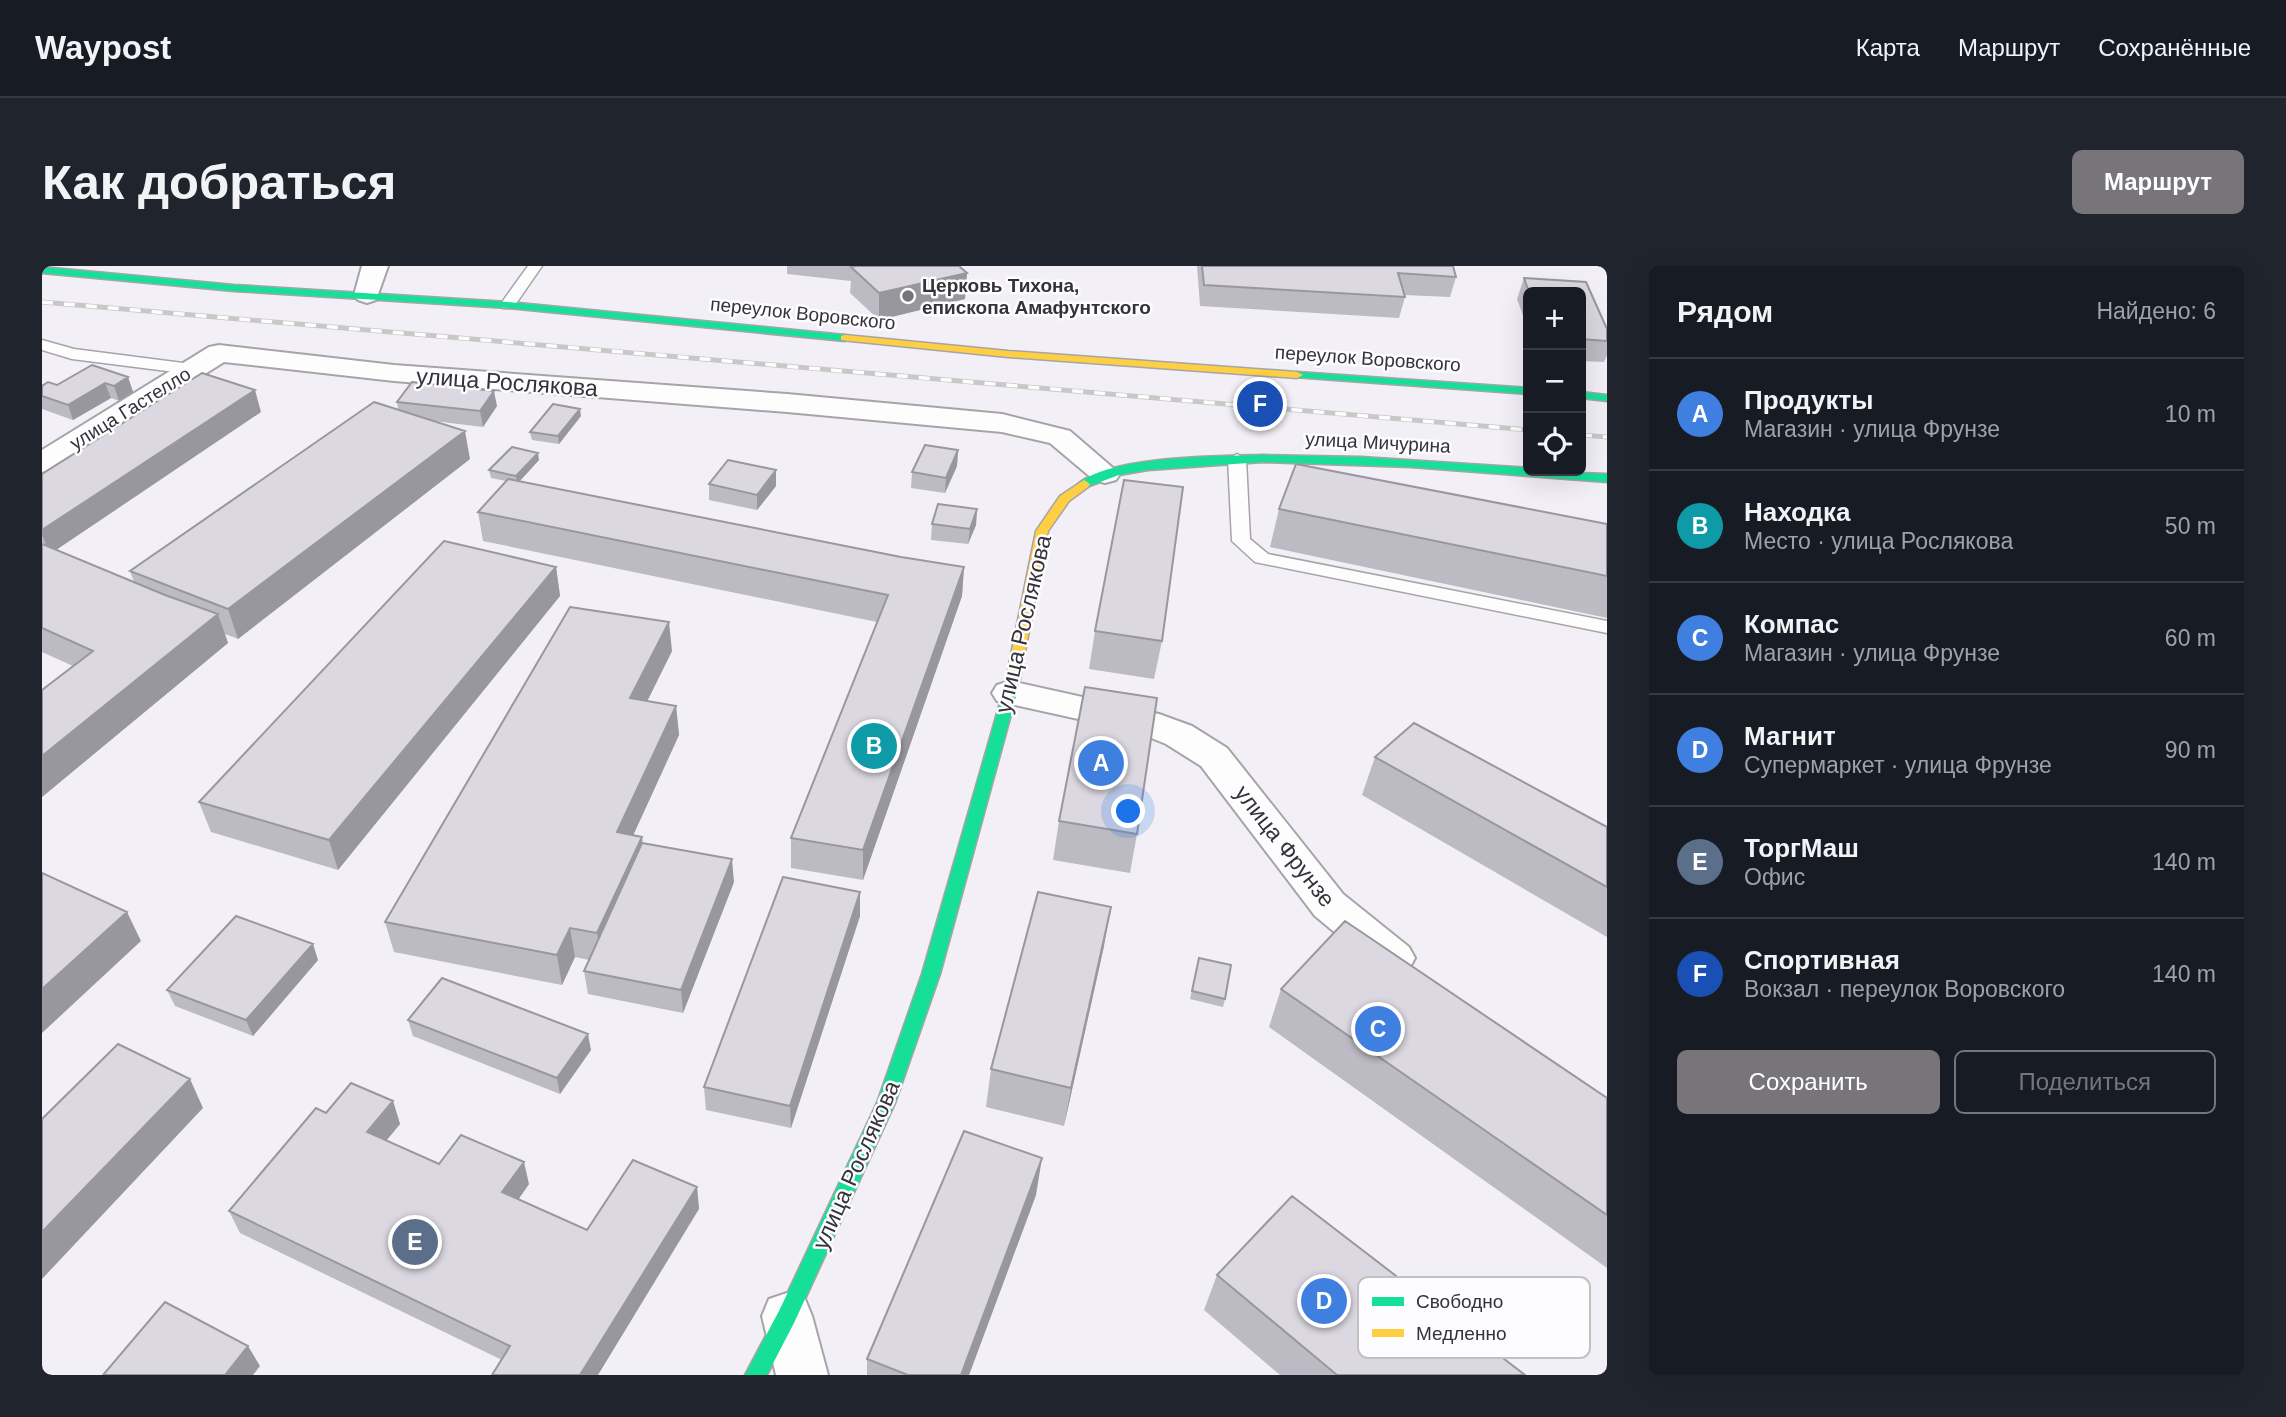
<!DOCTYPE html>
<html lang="ru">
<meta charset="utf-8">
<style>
body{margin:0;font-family:Helvetica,sans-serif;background:#20242c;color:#f1f3f6}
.controls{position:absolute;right:21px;top:21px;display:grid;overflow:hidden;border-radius:10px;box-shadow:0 7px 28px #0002}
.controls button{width:63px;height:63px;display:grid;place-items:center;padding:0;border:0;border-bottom:2px solid #363941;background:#171b24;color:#f1f3f6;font:35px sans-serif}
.you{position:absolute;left:1087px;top:546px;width:24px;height:24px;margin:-18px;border:5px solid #fff;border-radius:50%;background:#1a73e8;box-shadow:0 0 0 10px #1a73e833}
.badge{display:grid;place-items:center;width:46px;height:46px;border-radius:50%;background:#77757a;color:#fff;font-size:23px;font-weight:700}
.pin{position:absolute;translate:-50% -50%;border:4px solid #fff;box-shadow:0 2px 7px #0006}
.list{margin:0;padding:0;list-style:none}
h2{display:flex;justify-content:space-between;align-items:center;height:91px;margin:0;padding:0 28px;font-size:30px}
h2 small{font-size:23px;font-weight:400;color:#9ea1a6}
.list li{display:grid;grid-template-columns:46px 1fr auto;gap:21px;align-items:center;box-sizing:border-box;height:112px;padding:0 28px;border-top:2px solid #363941}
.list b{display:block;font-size:26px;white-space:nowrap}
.list p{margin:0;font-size:23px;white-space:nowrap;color:#9ea1a6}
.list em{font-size:23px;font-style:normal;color:#9ea1a6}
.actions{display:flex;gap:14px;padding:21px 28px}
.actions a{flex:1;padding:16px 0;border:2px solid #77757a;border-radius:10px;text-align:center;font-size:24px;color:#77757a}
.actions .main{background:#77757a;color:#fff}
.icon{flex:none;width:38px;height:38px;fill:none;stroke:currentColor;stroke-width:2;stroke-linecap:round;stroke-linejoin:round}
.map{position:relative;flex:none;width:1565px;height:1109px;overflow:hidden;border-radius:10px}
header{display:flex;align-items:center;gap:42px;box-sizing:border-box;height:98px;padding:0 35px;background:#171b24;border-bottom:2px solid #363941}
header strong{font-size:33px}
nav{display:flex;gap:38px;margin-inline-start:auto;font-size:24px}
.intro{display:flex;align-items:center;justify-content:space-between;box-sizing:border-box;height:168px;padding:0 42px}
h1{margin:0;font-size:49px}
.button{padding:18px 32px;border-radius:10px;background:#77757a;color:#fff;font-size:24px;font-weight:700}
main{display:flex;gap:42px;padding:0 42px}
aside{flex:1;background:#171b24;border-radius:10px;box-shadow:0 7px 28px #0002}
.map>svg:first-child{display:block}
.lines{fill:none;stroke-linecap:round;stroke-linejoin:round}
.lane-casing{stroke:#a6a4a8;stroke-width:3}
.street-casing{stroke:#a6a4a8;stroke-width:4}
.fast-casing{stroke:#a6a4a8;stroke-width:3}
.slow-casing{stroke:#a6a4a8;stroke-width:3}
.lane{fill:#fdfdfe;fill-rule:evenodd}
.street{fill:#fdfdfe;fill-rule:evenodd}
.fast{fill:#16e098;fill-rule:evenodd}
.slow{fill:#ffcf43;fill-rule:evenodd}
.rail-casing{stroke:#c8c8c9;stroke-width:5}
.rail{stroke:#fdfcfe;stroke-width:3.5;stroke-dasharray:11;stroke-linecap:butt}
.wall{fill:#bcbac2}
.shaded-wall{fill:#99979e}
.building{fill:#dbd8e1;stroke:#99979e;stroke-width:2}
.poi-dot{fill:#77757a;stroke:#fdfcfe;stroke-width:2.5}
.labels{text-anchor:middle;stroke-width:5;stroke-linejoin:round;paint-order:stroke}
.far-poi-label{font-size:19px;font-weight:bold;fill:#353338;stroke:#fdfcfe;text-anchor:start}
.far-street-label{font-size:19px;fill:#353338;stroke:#fdfcfe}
.street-label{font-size:23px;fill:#353338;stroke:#fdfcfe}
.key{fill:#fdfcfe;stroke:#c1c0c3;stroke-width:2}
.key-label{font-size:19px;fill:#353338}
</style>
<header>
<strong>Waypost</strong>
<nav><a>Карта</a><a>Маршрут</a><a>Сохранённые</a></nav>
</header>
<div class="intro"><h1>Как добраться</h1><a class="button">Маршрут</a></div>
<main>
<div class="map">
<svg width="1565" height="1109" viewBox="0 0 1565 1109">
<rect width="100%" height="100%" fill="#f2f0f6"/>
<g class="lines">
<defs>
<path id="lane" d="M486 0H500L471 42H461L458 39Z
M0 74 32 83 149 98 157 103 149 108 30 93 0 84Z
M1195 188 1204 193 1208 273 1226 288 1565 355V367L1213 296 1190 275 1186 193Z"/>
<path id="street" d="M320 0H346L334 34 325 37 316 34 312 29Z
M177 79 352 99 745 128 960 148 1028 165 1078 208 1074 214 1063 217 1052 214 1008 177 960 166 745 146 352 115 182 96 11 203 0 206V184L167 81Z
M968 415 1117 448 1150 460 1185 482 1301 628 1367 681 1373 692 1367 703 1352 708 1337 703 1273 650 1159 500 1124 478 1095 466 955 435 950 427 955 419Z
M745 1027 763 1033 770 1050 786 1109H734L720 1050 727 1033Z"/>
<path id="fast" d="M0 1 192 19 466 36 803 69 808 72 803 75 466 42 192 25 0 7Z
M1255 106 1486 122V128L1251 111 1249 109Z
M1539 126 1565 129V135L1539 132Z
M1221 189 1319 191 1486 202V205L1565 208V216L1369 201 1221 196 1106 204 1077 209 1042 222 1036 218C1067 190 1178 190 1221 189Z
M969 418 976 423 898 708 853 837 752 1057 725 1109H703L738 1043 835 837 880 708 962 423Z"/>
<path id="slow" d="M803 69 966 85 1255 106 1261 109 1255 112 966 91 799 74V70Z
M1042 214 1048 218 1046 221 1027 235 1006 265 976 423 969 428 964 426 962 423 994 265 1018 230Z"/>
</defs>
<!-- lane casing -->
<use href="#lane" class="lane-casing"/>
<!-- street casing -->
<use href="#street" class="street-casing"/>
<!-- fast casing -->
<use href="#fast" class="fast-casing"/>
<!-- slow casing -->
<use href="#slow" class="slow-casing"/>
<!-- lane -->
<use href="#lane" class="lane"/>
<!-- street -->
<use href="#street" class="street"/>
<!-- fast -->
<use href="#fast" class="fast"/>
<!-- slow -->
<use href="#slow" class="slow"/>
<defs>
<path id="rail" d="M0 36 1486 164
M1539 169 1565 171"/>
</defs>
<!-- rail casing -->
<use href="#rail" class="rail-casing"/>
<!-- rail -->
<use href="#rail" class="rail"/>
</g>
<!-- wall -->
<path class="wall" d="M745 0H917L925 7 923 33 837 54 808 27 809 15 745 8Z
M1155 0H1411L1414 11 1408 31 1362 29 1363 31 1357 52 1158 40Z
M1482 12 1544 16 1565 63V89L1562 96 1539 95V26H1486V63L1475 33Z
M86 111 91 126 77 135 69 132 31 154 0 143V120L15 119Z
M355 136 455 140 441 161 392 155 428 193 196 373 183 368 186 377 0 531V424L31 400 0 386V208L219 146 14 284 92 316 88 305 356 143Z
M539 150 517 178 490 174 488 166Z
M916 184 915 200 903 227 869 222 870 206Z
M497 194 478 215 859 291 922 301 920 330 821 614 749 602V572L835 356 441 275 436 246 464 215 449 212 447 204Z
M734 204V220L715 244 667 234V218Z
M935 243 934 259 926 278 889 274 890 258Z
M1237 243 1565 258V352L1228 281Z
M514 301 518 330 296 604 169 566 157 536Z
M1053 365 1120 375 1112 413 1047 403Z
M630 385 605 435 634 440 637 469 591 569 600 577 692 616 641 747 546 728 542 705 547 694 533 691 520 719 352 686 343 656Z
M1333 491 1565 561V671L1320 529Z
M1017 555 1095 568 1088 607 1011 594Z
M818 626V650L749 862 664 844 662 821Z
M1062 680 1022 860 944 841 949 803Z
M1157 692 1183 733 1181 741 1148 733Z
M276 694 211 770 133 740 125 724Z
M1239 723 1565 832V1002L1227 761Z
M366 754 549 784 518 828 371 770Z
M351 835 358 858 345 874 397 898 487 918 476 934 545 964 655 921 657 943 460 1094 198 967 187 945 284 847Z
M994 929 927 1109H825V1093Z
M1175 1009 1483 1109H1238L1162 1044Z"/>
<!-- shaded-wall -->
<path class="shaded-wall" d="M925 7 923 33 837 54V27Z
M86 111 91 126 77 135 72 120Z
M63 117 69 132 31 154 26 139Z
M213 124 219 146 8 288 0 269V264Z
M452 125 455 140 441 161 438 145Z
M538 143 539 150 517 178 516 170Z
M423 165 428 193 196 373 186 343Z
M916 184 915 200 903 227 904 212Z
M496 187 497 194 475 218 474 210Z
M734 204V220L715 244V229Z
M935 243 934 259 926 278 928 263Z
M514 301 518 330 296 604 287 574Z
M922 301 920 330 821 614V584Z
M176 348 186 377 0 531V490Z
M627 356 630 385 592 462 588 432Z
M634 440 637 469 579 596 575 566Z
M600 571 603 600 560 696 555 667Z
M690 593 692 616 641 747 639 724Z
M818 626V650L749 862 748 840Z
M1069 641 1062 680 1022 860 1029 822Z
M85 646 99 675 0 767V723Z
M528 662 533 691 520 719 515 689Z
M271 678 276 694 211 770 204 754Z
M546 768 549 784 518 828 515 812Z
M148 813 161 842 0 1013V966Z
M351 835 358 858 333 888 325 866Z
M1000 892 994 929 927 1109H919Z
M482 896 487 918 466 948 460 926Z
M655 921 657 943 556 1109H538Z
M206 1080 218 1100 211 1109H183Z"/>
<!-- building -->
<path class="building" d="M814 0H917L925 7 837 27 809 1Z
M1160 0H1411L1414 11 1356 7 1363 31 1162 19Z
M1482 12 1544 16 1565 63V75L1539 73V26H1487Z
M50 99 86 111 72 120 63 117 26 139 0 130V120L6 116 15 119Z
M160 107 213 124 0 264V208Z
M370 116 452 125 438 145 355 136Z
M332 136 423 165 186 343 88 305Z
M511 138 538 143 516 170 488 166Z
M883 179 916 184 904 212 870 206Z
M470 181 496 187 474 210 447 204Z
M686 194 734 204 715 229 667 218Z
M1254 198 1565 258V310L1237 243Z
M466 213 859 291 922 301 821 584 749 572 846 329 436 246Z
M1082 214 1141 221 1120 375 1053 365Z
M896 238 935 243 928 263 890 258Z
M402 275 514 301 287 574 157 536Z
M0 278 123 329 176 348 0 490V424L51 385 0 362Z
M528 341 627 356 588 432 634 440 575 566 600 571 555 667 528 662 515 689 343 656Z
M1043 421 1115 432 1095 568 1017 555Z
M1372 457 1565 561V621L1333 491Z
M600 577 690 593 639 724 542 705Z
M0 607 85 646 0 723Z
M741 611 818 626 748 840 662 821Z
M996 626 1069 641 1029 822 949 803Z
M194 650 271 678 204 754 125 724Z
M1303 655 1565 832V949L1239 723Z
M1157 692 1189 699 1183 733 1150 725Z
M400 712 546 768 515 812 366 754Z
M76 778 148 813 0 966V853Z
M309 817 351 835 325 866 397 898 419 869 482 896 460 926 545 964 591 894 655 921 538 1109H450L468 1080 187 945 274 842 284 847Z
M922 865 1000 892 919 1109H866L825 1093Z
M1250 930 1483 1109H1295L1175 1009Z
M123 1036 206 1080 183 1109H61Z"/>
<!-- markers -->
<circle class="poi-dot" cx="866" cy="30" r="7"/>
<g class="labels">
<!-- far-poi labels -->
<g class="far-poi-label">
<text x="880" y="26">Церковь Тихона,<tspan x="880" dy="22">епископа Амафунтского</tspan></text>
</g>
<!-- far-street labels -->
<g class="far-street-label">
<text transform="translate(761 47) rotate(6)" y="7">переулок Воровского</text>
<text transform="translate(1326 92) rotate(4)" y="7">переулок Воровского</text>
<text transform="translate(88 142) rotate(-32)" y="7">улица Гастелло</text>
<text transform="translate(1336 176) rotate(3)" y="7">улица Мичурина</text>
</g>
<!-- street labels -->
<g class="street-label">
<text transform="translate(465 116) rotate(4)" y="8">улица Рослякова</text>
<text transform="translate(981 358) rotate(-77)" y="8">улица Рослякова</text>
<text transform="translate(1243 580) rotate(52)" y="8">улица Фрунзе</text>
<text transform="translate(814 899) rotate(-66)" y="8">улица Рослякова</text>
</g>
</g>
<!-- legend -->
<rect x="1316" y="1011" width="232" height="81" rx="10" class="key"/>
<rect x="1330" y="1031" width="32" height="9" fill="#16e098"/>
<rect x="1330" y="1063" width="32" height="8" fill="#ffcf43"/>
<g class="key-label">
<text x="1374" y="1042">Свободно</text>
<text x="1374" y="1074">Медленно</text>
</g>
</svg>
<div class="controls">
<button>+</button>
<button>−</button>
<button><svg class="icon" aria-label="locate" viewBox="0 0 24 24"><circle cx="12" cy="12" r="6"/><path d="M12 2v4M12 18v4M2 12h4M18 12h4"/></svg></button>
</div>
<div class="you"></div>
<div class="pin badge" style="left:1059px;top:497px;background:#3f7fe0">A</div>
<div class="pin badge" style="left:832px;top:480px;background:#0f9aa8">B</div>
<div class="pin badge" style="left:1336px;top:763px;background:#3f7fe0">C</div>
<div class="pin badge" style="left:1282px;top:1035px;background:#3f7fe0">D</div>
<div class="pin badge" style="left:373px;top:976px;background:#5c6f8a">E</div>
<div class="pin badge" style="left:1218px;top:138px;background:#1a4fb4">F</div>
</div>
<aside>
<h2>Рядом<small>Найдено: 6</small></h2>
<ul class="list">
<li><span class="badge" style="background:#3f7fe0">A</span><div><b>Продукты</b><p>Магазин · улица Фрунзе</p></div><em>10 m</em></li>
<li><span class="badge" style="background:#0f9aa8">B</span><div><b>Находка</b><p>Место · улица Рослякова</p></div><em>50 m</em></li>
<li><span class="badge" style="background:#3f7fe0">C</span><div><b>Компас</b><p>Магазин · улица Фрунзе</p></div><em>60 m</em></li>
<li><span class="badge" style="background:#3f7fe0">D</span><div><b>Магнит</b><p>Супермаркет · улица Фрунзе</p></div><em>90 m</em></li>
<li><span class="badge" style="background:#5c6f8a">E</span><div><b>ТоргМаш</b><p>Офис</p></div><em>140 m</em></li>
<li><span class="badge" style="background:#1a4fb4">F</span><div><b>Спортивная</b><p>Вокзал · переулок Воровского</p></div><em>140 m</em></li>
</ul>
<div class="actions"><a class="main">Сохранить</a><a>Поделиться</a></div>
</aside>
</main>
